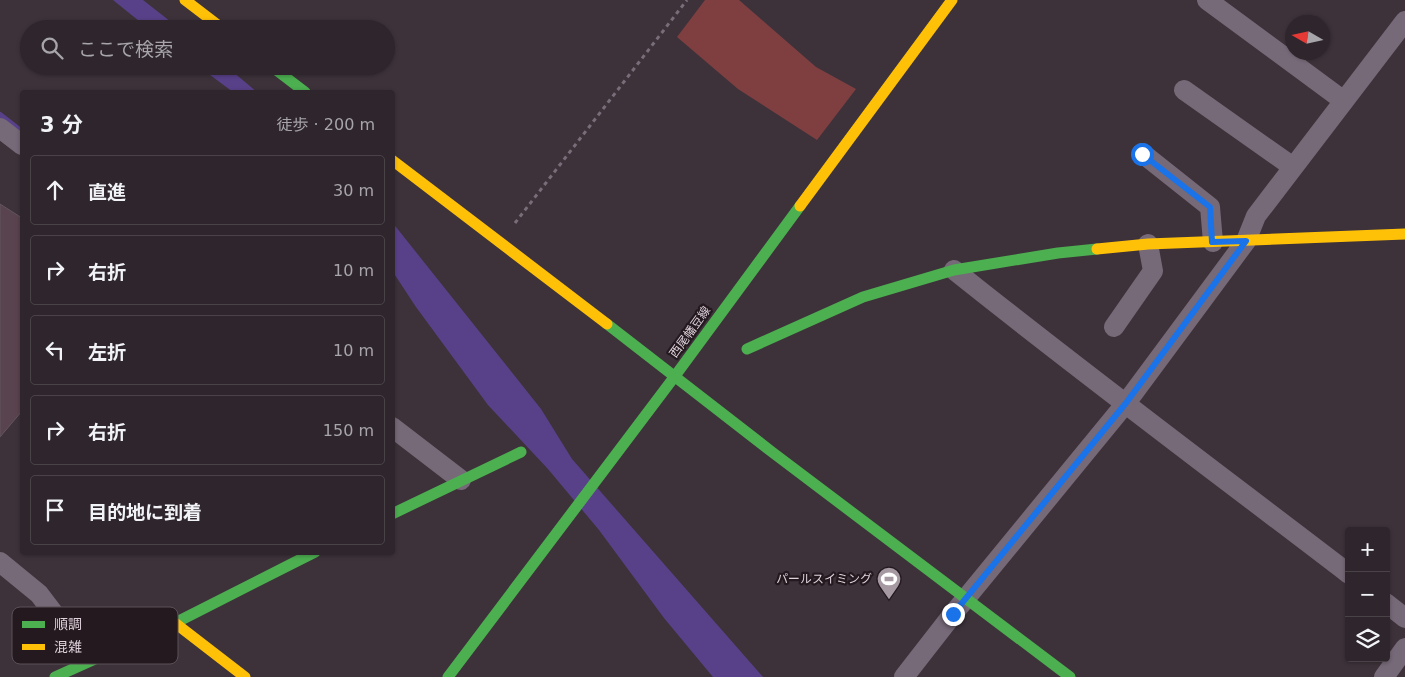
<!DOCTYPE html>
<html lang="ja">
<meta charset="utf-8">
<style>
body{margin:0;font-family:"DejaVu Sans","Noto Sans JP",sans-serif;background:#362e34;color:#f1f3f6}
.controls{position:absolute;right:15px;bottom:15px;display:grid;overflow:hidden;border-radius:5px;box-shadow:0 1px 4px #0004}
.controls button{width:45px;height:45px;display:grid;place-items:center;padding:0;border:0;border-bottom:1px solid #494348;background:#2e262c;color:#f1f3f6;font:25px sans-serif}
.compass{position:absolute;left:1285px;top:15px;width:45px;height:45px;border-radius:50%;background:#2e262c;box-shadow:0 1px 4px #0004;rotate:279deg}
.stop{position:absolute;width:15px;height:15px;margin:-11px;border:4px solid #1a73e8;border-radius:50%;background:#fff}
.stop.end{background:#1a73e8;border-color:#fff;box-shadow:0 1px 5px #0008}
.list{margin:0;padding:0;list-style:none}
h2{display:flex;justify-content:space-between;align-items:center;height:65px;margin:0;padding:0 20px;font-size:21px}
h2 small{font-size:16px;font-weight:400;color:#a7a5a9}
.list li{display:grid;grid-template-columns:32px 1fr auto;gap:15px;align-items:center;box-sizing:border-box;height:70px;margin:0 10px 10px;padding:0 10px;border:1px solid #494348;border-radius:5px}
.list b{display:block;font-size:19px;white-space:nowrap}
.list em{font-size:16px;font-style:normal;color:#a7a5a9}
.icon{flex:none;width:28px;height:28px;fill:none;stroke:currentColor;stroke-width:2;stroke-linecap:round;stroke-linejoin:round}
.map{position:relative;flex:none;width:1405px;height:677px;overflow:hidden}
.search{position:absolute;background:#2e262c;box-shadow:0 1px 4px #0004;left:20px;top:20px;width:375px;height:55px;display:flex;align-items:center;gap:12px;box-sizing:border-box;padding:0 18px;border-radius:28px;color:#a7a5a9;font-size:19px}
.panel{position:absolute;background:#2e262c;box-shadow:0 1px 4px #0004;left:20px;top:90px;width:375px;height:465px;border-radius:5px}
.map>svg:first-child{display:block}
.green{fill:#7f3f41}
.water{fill:#59418a}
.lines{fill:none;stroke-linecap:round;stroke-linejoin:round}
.stream{stroke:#59418a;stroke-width:6}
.building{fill:#59434e;stroke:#62565c}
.path{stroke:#786e79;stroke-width:3;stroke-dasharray:4 4;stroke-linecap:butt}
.street{stroke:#766978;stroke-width:20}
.fast{stroke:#4caf50;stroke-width:11}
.slow{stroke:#ffc107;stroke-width:11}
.route{stroke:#1a73e8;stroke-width:6}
.labels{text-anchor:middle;stroke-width:4.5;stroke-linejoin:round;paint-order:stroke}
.street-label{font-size:12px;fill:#dfd1da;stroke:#23191f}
.poi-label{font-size:12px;fill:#dfd1da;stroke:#23191f;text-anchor:end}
.key{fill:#23191f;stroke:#5b5057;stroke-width:1}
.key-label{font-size:14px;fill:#dfd1da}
</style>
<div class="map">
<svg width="1405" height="677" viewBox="0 0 1405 677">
<rect width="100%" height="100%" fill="#3d323a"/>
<!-- green -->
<path class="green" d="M705 0H739L816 67 856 89 817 140 738 89 677 37Z"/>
<!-- water -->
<path class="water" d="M113 0H143L180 29H149Z
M198 66H226L257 92H233Z
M392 222 541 409 572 459 763 677H713L664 618 599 530 548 469 488 405 416 307 393 272Z"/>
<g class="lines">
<!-- stream -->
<path class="stream" d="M0 115 22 132"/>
</g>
<!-- building -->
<path class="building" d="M0 204 22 218V411L0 437Z"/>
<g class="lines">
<!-- path -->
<path class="path" d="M515 223 687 0"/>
<!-- street -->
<path class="street" d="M1207 0 1344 101
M1184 90 1293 167
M0 128 22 145
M1142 153 1210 207 1213 242
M954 270C1084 374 1217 473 1349 574
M1114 327 1153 271 1148 244
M392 427 461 480
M0 562 39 594 77 644
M1386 603 1405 618
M904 677 953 614 1126 403 1246 241 1256 216 1405 21
M1384 677 1405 648"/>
<!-- fast -->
<path class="fast" d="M271 66 305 92
M607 324 772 452 1070 677
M747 349 863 297 954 270 1058 253 1097 249
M392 514 521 452
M55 677 175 623 315 552
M448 677 675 376 800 206"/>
<!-- slow -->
<path class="slow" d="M185 0 223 29
M392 160 607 324
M800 206 952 0
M1097 249 1148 244 1405 234
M175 623 245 677"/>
</g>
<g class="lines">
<!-- route -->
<path class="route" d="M953 614 1126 403 1246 241 1212 242 1210 207 1142 154"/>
</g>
<!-- icons -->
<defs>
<symbol id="stadium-pin" viewBox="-11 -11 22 30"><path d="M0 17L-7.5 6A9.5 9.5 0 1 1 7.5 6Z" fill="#a699a2" stroke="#23191f"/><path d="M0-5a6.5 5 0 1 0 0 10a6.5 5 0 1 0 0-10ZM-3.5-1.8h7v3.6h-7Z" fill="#fff"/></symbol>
</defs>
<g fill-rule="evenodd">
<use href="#stadium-pin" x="875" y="565" width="28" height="38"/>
</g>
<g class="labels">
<!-- street labels -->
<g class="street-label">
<text transform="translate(690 332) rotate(-54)" y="4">西尾幡豆線</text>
</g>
<!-- poi labels -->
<g class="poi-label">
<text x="872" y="583">パールスイミング</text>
</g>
</g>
<!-- legend -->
<rect x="12" y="607" width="166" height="57" rx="8" class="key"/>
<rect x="22" y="621" width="23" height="7" fill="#4caf50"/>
<rect x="22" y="644" width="23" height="6" fill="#ffc107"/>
<g class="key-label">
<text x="54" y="629">順調</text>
<text x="54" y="652">混雑</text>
</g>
</svg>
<div class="controls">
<button>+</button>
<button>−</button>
<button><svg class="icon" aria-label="layers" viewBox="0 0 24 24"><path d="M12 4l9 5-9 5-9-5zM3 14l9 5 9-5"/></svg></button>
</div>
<svg class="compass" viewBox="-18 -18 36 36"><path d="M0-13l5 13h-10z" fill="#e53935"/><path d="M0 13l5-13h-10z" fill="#a7a5a9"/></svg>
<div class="stop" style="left:1142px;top:154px"></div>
<div class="stop end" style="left:953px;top:614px"></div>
<div class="search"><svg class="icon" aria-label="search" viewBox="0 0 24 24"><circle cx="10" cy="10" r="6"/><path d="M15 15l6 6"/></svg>ここで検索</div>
<section class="panel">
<h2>3 分<small>徒歩 · 200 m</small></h2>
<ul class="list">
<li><svg class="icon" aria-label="ahead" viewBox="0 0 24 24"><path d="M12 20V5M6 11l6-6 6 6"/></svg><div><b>直進</b></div><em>30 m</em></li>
<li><svg class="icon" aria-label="right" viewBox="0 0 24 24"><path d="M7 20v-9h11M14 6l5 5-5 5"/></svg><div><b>右折</b></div><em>10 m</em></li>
<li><svg class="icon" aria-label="left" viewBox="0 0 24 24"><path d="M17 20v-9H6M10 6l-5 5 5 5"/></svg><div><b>左折</b></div><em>10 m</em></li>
<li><svg class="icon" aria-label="right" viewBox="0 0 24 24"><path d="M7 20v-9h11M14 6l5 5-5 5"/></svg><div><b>右折</b></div><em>150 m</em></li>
<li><svg class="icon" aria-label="arrive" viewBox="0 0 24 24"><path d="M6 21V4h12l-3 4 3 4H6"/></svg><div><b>目的地に到着</b></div></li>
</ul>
</section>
</div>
